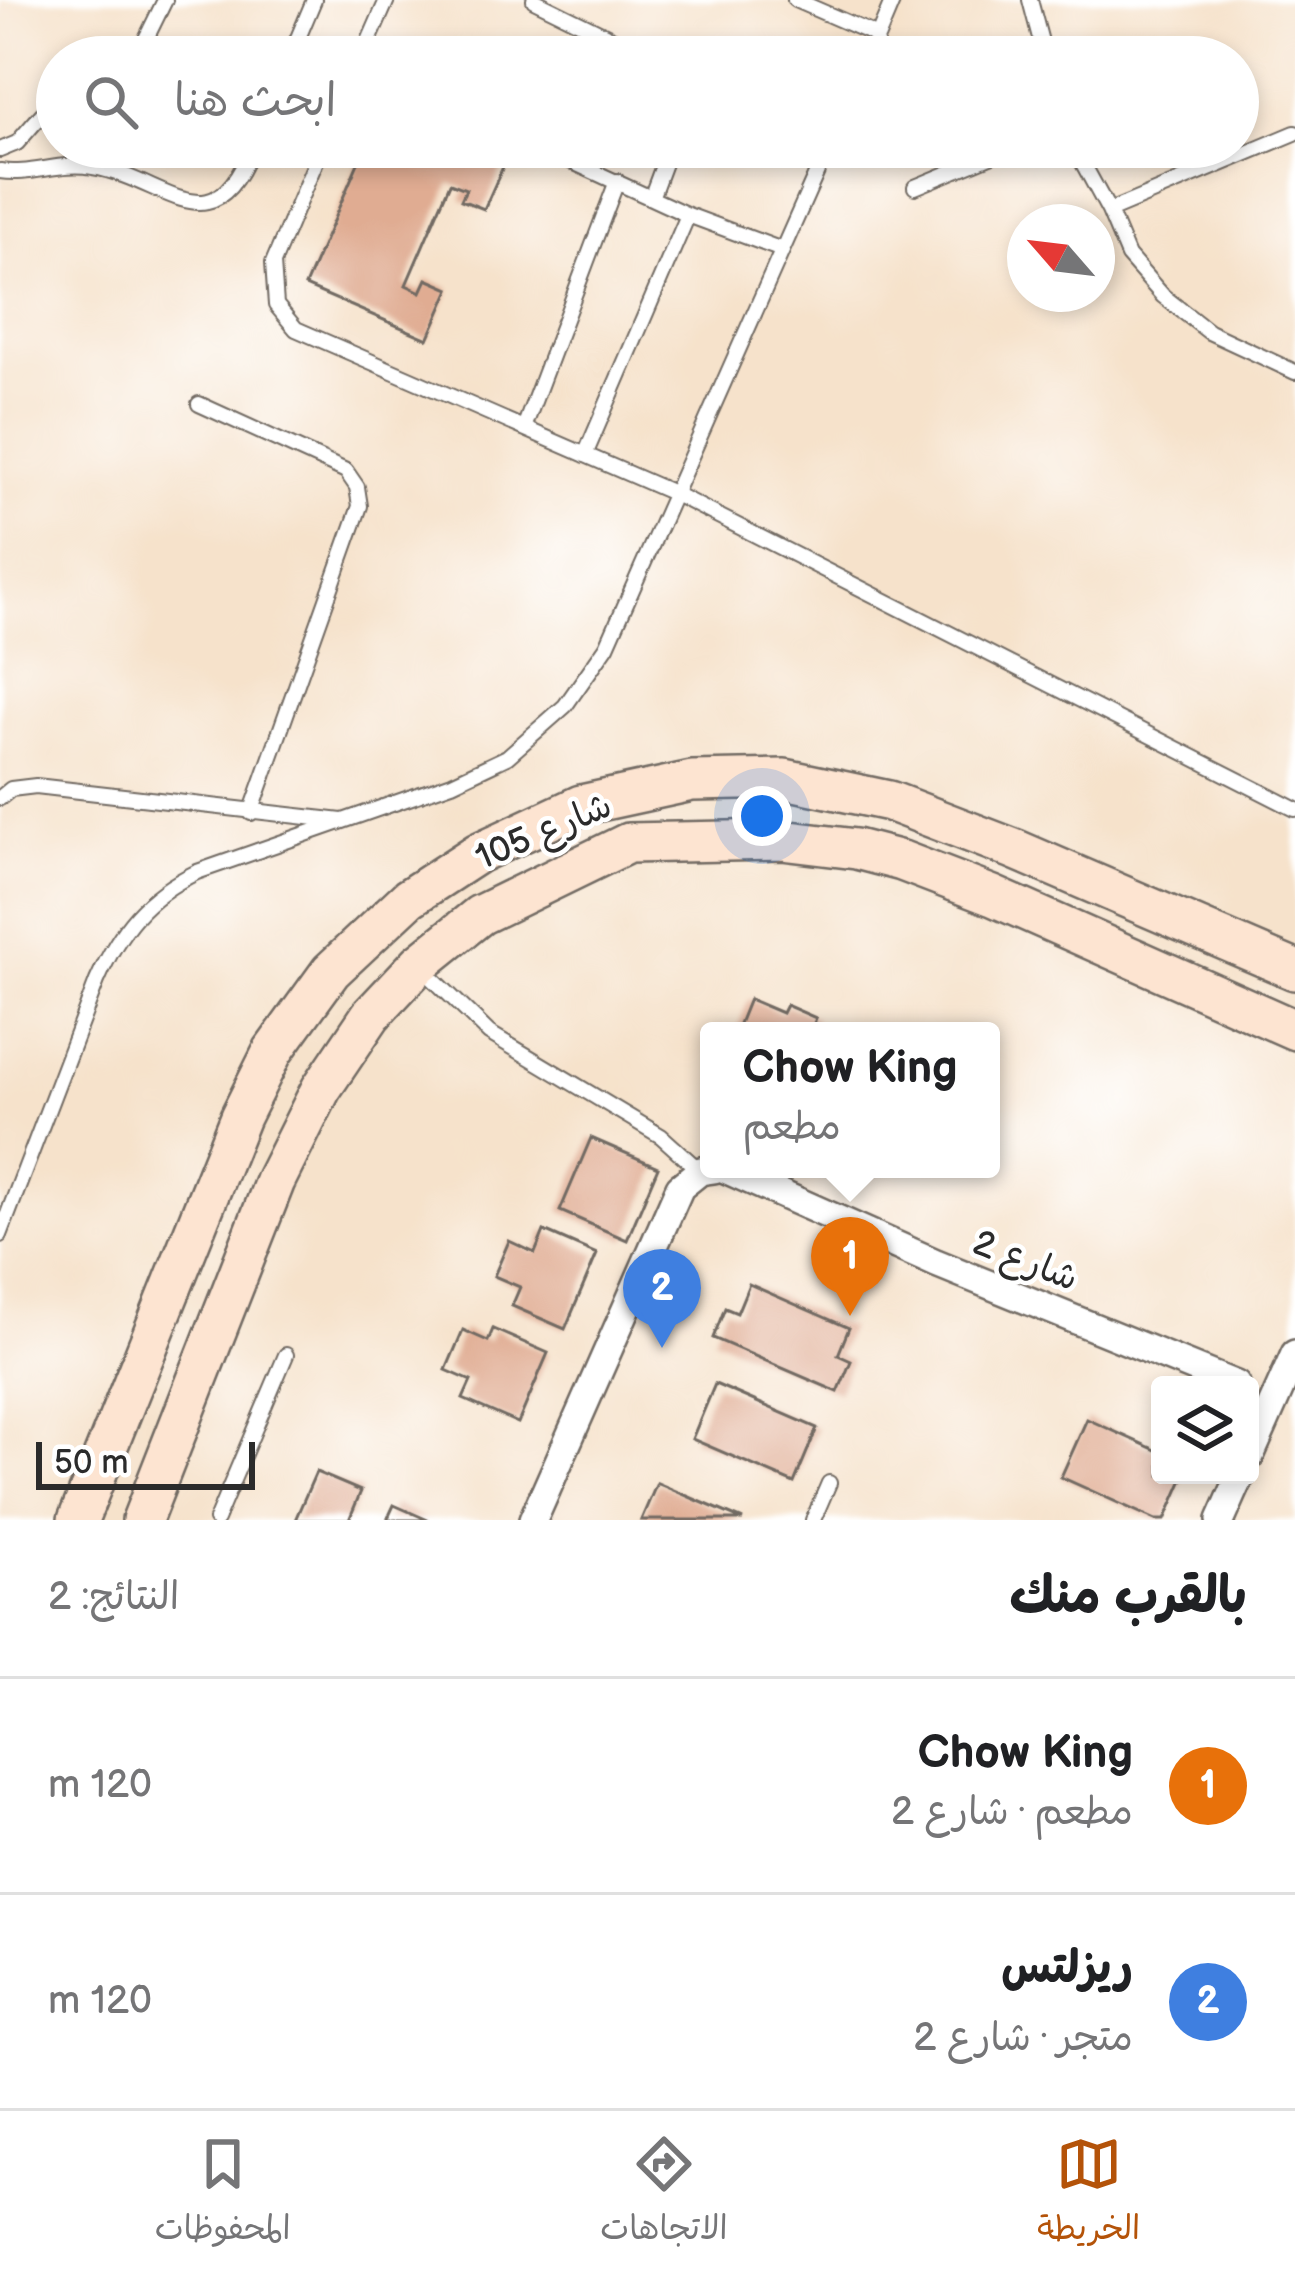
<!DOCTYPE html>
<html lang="ar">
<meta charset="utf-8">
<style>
body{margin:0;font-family:"Balsamiq Sans","Playpen Sans Arabic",sans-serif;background:#f2f2f2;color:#202124;direction:rtl}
.controls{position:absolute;right:36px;bottom:36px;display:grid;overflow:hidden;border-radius:12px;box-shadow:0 6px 18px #0003}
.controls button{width:108px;height:108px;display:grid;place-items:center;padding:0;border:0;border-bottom:3px solid #e0e0e0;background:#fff;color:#202124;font:60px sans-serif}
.compass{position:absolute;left:1007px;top:204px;width:108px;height:108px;border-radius:50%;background:#fff;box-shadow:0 6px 18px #0003;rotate:298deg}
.scale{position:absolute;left:36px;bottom:30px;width:219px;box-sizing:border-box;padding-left:12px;border:6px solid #2b2b2b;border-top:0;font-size:33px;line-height:42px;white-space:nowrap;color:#2b2b2b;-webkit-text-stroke:9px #fff;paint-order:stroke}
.you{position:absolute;left:762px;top:816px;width:42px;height:42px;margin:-30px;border:9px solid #fff;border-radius:50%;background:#1a73e8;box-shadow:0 0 0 18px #1a73e833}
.badge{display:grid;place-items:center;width:78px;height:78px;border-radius:50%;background:#b45309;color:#fff;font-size:39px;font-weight:700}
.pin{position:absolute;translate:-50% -99px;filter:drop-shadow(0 3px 6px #0008)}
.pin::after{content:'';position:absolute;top:63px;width:42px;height:36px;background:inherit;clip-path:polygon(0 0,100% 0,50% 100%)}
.popup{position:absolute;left:700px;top:1022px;width:300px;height:156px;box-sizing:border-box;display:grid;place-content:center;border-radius:12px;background:#fff;filter:drop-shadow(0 3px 9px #0005);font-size:39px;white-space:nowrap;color:#757577}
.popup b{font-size:45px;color:#202124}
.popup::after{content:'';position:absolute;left:50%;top:100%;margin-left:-24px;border:24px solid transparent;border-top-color:#fff}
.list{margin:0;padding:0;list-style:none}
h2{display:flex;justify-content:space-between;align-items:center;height:156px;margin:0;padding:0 48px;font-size:51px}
h2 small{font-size:39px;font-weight:400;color:#757577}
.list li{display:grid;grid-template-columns:78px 1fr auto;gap:36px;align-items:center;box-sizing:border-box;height:216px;padding:0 48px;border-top:3px solid #e0e0e0}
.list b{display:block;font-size:45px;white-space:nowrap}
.list p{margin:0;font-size:39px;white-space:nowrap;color:#757577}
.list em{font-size:39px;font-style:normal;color:#757577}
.icon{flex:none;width:66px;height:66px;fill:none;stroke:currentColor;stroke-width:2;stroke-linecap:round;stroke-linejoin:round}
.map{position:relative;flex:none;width:1295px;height:1520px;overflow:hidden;direction:ltr}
.search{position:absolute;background:#fff;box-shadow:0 6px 18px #0003;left:36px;right:36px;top:36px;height:132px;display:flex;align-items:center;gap:30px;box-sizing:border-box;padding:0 42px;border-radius:66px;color:#757577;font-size:45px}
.sheet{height:588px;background:#fff}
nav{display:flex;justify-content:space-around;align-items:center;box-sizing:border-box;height:168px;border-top:3px solid #e0e0e0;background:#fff;font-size:33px;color:#757577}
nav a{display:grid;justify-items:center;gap:6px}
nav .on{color:#b45309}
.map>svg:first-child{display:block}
.building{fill:#e0ac92}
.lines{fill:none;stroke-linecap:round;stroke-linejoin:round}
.lane-casing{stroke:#726b63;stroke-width:18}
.street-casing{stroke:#726b63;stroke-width:32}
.secondary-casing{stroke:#726b63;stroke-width:44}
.lane{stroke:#fff;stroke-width:14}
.street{stroke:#fff;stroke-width:27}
.secondary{stroke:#fde4d1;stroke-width:39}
.labels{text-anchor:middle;stroke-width:9;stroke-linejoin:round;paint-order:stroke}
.street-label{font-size:36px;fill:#2b2b2b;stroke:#fff}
</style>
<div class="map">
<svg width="1295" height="1520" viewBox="0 0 1295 1520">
<rect width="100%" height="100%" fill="#fff"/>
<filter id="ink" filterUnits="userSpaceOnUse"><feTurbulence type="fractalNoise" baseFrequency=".00833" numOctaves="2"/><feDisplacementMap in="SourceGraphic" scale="24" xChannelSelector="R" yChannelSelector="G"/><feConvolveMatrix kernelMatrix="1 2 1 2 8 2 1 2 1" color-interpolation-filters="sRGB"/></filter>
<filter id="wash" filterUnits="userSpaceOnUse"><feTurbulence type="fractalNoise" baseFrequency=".004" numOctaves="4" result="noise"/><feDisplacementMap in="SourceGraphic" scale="48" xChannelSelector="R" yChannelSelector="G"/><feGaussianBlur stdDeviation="2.7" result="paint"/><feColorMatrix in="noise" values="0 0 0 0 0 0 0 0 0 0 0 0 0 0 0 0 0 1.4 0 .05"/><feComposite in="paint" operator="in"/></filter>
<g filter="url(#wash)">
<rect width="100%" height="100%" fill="#f6e2cb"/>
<g id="blocks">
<!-- building -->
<path class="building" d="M365 147H476L506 160 484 209 461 200 466 189 450 183 406 285 421 292 427 279 450 289 428 339 305 286Z
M749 999 782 1013 786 1005 816 1018 811 1031H736Z
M591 1138 658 1167 627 1240 560 1211Z
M544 1231 597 1254 565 1329 512 1306 520 1287 494 1276 509 1241 535 1253Z
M749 1284 849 1328 838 1355 851 1361 838 1392 713 1338 725 1308 737 1313Z
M493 1329 548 1353 518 1423 463 1399 471 1381 446 1370 463 1330 488 1341Z
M715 1384 817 1428 794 1483 692 1439Z
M1087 1419 1160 1452V1475H1185L1165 1520H1156L1061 1477Z
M316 1472 361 1491 349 1520H295Z
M657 1483 743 1520H641Z
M394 1505 428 1520H387Z"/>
</g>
</g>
<g filter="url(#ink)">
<use href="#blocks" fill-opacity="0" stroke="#726b63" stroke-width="3"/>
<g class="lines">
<defs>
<path id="lane" d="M534 0 650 57
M795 0 878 36
M1030 0 1045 57
M137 57 165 0
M290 57 314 0
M362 57 387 0
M869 57 893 0
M322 147 273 263 276 305 296 329 673 493 1295 809
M540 147 688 215 782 250
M1074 147 1109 211 1128 256 1163 296 1209 332 1295 372
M0 150 17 143 57 97
M0 171C31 176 61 161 93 167 167 179 212 250 252 147
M915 187 1012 147
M651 198 670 147
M1109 211 1295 133
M199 404 346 471 357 487 360 506 251 813
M524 428 617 181
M585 455 688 215
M0 798 11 789 36 786 342 821
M422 968 489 1033 661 1136 700 1171
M0 1235 97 981C120 929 145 897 197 872L452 783 507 757 565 706 607 646 828 147
M216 1520 286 1355
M813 1520 829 1483"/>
<path id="street" d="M725 1169 936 1263 1236 1385
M1250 1456 1295 1354
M533 1520 680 1187 700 1171 714 1169
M1221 1520 1241 1475"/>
<path id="secondary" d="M78 1520 240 1117 273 1051 331 971 409 898 478 853 581 805 692 781 785 779 889 801 1014 849 1295 970
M142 1520 275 1181 321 1089 371 1015 419 964 480 915 628 843 782 840 856 849 902 861 993 896 1295 1030"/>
</defs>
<!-- lane casing -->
<use href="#lane" class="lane-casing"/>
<!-- street casing -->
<use href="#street" class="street-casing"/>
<!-- secondary casing -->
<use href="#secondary" class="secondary-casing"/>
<!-- lane -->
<use href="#lane" class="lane"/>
<!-- street -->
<use href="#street" class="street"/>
<!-- secondary -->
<use href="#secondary" class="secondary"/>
</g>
</g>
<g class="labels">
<!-- street labels -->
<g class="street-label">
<text transform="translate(543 830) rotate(-23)" y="13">شارع 105</text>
<text transform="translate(1026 1259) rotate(21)" y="13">شارع 2</text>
</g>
</g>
</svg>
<div class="controls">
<button><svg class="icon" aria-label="layers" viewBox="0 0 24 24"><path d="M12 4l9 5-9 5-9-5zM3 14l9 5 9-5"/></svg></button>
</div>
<svg class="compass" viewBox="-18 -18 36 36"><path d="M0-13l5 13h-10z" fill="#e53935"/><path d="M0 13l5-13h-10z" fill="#757577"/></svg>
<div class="scale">50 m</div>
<div class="you"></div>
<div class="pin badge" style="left:850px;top:1316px;background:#e8710a">1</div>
<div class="popup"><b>Chow King</b>مطعم</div>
<div class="pin badge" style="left:662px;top:1348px;background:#3f7fe0">2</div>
<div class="search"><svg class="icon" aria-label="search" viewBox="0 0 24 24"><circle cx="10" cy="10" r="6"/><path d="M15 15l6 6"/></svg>ابحث هنا</div>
</div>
<section class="sheet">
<h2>بالقرب منك<small>النتائج: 2</small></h2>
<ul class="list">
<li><span class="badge" style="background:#e8710a">1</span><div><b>Chow King</b><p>مطعم · شارع 2</p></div><em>120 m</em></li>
<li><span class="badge" style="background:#3f7fe0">2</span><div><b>ريزلتس</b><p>متجر · شارع 2</p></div><em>120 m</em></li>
</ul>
</section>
<nav>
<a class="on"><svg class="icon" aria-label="map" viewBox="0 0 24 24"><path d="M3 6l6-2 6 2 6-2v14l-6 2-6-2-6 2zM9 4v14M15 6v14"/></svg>الخريطة</a>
<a><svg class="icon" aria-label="directions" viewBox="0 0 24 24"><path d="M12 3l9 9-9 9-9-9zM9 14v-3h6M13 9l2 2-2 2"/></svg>الاتجاهات</a>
<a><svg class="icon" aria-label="saved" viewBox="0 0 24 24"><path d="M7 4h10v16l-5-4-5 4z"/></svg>المحفوظات</a>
</nav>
